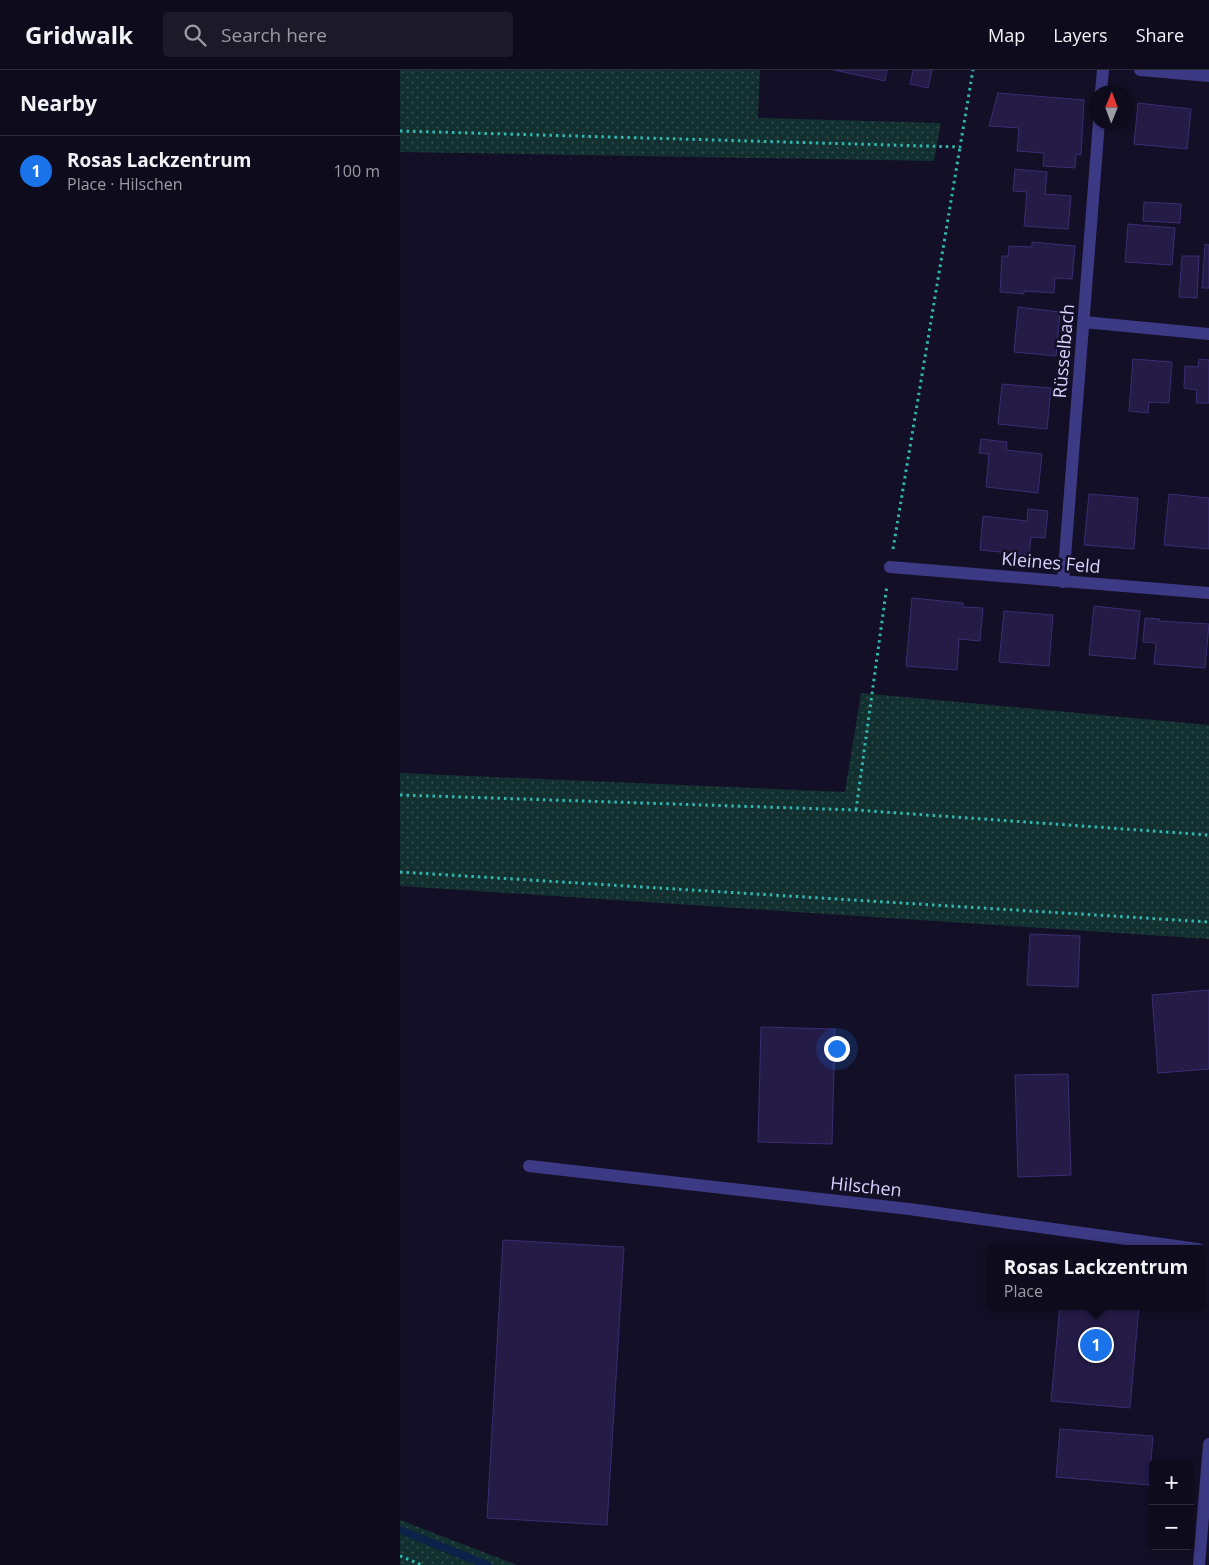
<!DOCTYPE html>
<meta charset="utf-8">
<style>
body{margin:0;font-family:"Open Sans",sans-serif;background:#1c1929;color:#f1f3f6}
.controls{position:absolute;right:15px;bottom:15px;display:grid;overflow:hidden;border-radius:5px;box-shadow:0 2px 8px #0003}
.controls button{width:45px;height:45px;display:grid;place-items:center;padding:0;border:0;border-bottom:1px solid #2e2b3b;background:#0e0b1c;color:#f1f3f6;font:25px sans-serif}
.compass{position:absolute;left:689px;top:15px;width:45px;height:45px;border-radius:50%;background:#0e0b1c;box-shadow:0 2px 8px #0003;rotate:1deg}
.you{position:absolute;left:436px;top:978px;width:18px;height:18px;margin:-12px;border:4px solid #fff;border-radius:50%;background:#1a73e8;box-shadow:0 0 0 8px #1a73e833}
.badge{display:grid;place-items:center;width:32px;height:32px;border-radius:50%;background:#1a73e8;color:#fff;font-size:16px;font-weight:700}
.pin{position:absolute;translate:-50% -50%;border:2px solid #fff;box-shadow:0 1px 5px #0006}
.popup{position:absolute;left:587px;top:1175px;width:218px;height:65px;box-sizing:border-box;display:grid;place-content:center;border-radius:5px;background:#0e0b1c;filter:drop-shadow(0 1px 4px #0005);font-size:16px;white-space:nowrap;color:#9b9ba3}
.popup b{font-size:19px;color:#f1f3f6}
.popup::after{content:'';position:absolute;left:50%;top:100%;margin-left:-10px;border:10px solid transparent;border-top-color:#0e0b1c}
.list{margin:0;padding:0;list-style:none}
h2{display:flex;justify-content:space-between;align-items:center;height:65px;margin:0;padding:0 20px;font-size:21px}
h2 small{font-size:16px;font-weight:400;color:#9b9ba3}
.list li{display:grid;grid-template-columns:32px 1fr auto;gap:15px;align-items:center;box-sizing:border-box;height:70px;padding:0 20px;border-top:1px solid #2e2b3b}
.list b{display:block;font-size:19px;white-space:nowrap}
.list p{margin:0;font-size:16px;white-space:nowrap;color:#9b9ba3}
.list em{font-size:16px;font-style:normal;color:#9b9ba3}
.icon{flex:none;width:28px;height:28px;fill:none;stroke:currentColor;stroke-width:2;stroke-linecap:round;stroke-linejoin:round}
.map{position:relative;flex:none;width:809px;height:1495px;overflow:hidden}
header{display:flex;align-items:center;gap:30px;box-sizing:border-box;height:70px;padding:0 25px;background:#0e0b1c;border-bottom:1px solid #2e2b3b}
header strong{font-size:24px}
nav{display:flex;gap:28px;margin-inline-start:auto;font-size:18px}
.search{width:350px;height:45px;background:#1c1929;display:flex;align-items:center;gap:12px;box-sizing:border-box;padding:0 18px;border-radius:5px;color:#9b9ba3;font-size:19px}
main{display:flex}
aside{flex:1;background:#0e0b1c}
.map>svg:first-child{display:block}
.grass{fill:url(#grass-dots)}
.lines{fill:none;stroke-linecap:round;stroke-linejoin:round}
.stream{stroke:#0c2248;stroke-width:8}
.building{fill:#241b47;stroke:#3b2d73}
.path{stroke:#2fb8b0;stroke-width:3;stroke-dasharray:2.5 4;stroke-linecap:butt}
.minor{stroke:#3d3a85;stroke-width:12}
.labels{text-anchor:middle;stroke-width:5;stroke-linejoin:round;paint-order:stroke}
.street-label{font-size:18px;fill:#d9d4ff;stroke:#130f26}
</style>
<header>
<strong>Gridwalk</strong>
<div class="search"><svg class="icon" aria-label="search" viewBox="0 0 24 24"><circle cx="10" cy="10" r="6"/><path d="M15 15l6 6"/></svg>Search here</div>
<nav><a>Map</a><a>Layers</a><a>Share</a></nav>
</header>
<main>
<aside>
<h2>Nearby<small></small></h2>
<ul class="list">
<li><span class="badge">1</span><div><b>Rosas Lackzentrum</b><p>Place · Hilschen</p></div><em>100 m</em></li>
</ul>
</aside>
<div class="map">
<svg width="809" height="1495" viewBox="0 0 809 1495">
<defs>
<pattern id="grass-dots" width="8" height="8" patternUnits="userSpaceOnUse" patternTransform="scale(1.25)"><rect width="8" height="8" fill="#12302f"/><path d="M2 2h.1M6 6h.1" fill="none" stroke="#344d4e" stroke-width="1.8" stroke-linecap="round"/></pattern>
</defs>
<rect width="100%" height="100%" fill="#130f26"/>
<!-- grass -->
<path class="grass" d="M0 0H360L358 48 541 53 534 91 0 82Z
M461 623 809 655V869L0 816V703L445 722Z
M0 1450 117 1495H0Z"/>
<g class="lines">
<!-- stream -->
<path class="stream" d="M0 1460 87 1495"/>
</g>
<!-- building -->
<path class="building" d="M434 0H487L485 11Z
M513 0H532L528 18 510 14Z
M598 23 684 30 681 85 676 84 675 98 643 96 644 83 617 81 619 58 589 56Z
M738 33 791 39 787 79 734 74Z
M615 99 647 102 645 124 671 126 668 159 624 156 627 122 613 121Z
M744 132 781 134 780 153 743 151Z
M728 154 775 158 772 195 725 192Z
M632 172 675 176 672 209 655 208 654 223 624 221V224L600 222 602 186H608L609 176 632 177Z
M805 174 809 175V218H802Z
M782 186H799L797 228 779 227Z
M618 237 660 242 656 286 614 282Z
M733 289 772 292 769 333 749 332 748 343 729 341Z
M799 289 809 290V333H796L797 320 784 318 785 296 798 297Z
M602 314 651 318 647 359 598 354Z
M581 369 607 372 606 380 642 384 638 423 586 417 589 384 579 383Z
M689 424 738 428 734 479 684 475Z
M769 424 809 428V479L764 475Z
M628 439 648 441 645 468 631 467 629 485 580 480 583 446 627 451Z
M617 487 630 488 629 498 616 497Z
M512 528 563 533V537L583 538 580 571 559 569 557 600 506 596Z
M694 536 740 541 735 589 689 585Z
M604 541 653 545 649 596 599 592Z
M745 548 760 549 759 551 809 554 805 598 754 594 756 573 743 572Z
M630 864 680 866 678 917 627 915Z
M809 920V999L758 1003 752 925Z
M361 957 435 959 432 1074 358 1072Z
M668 1004 671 1105 618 1107 615 1005Z
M103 1170 224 1177 207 1455 87 1448Z
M660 1236H739L730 1338 651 1331Z
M660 1359 753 1366 749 1415 656 1407Z"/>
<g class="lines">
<!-- path -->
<path class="path" d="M0 61 560 77 573 0
M493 479 560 77
M0 725 456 740 809 765
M456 740 487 515
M0 802 809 852
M0 1486 22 1495"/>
<!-- minor -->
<path class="minor" d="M740 0 809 6
M701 22 703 0
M684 252 809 264
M490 497 809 523
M663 512 699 52
M129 1096 509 1139 798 1179
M799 1495 809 1374"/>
</g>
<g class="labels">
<!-- street labels -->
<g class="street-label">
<text transform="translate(664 281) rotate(-85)" y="6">Rüsselbach</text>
<text transform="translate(651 493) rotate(5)" y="6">Kleines Feld</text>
<text transform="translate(466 1117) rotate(6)" y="6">Hilschen</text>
</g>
</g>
</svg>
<div class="controls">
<button>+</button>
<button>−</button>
</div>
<svg class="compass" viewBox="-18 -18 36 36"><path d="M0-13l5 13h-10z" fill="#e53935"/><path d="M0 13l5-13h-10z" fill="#9b9ba3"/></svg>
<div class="you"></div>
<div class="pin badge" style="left:696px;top:1275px">1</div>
<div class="popup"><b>Rosas Lackzentrum</b>Place</div>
</div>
</main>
